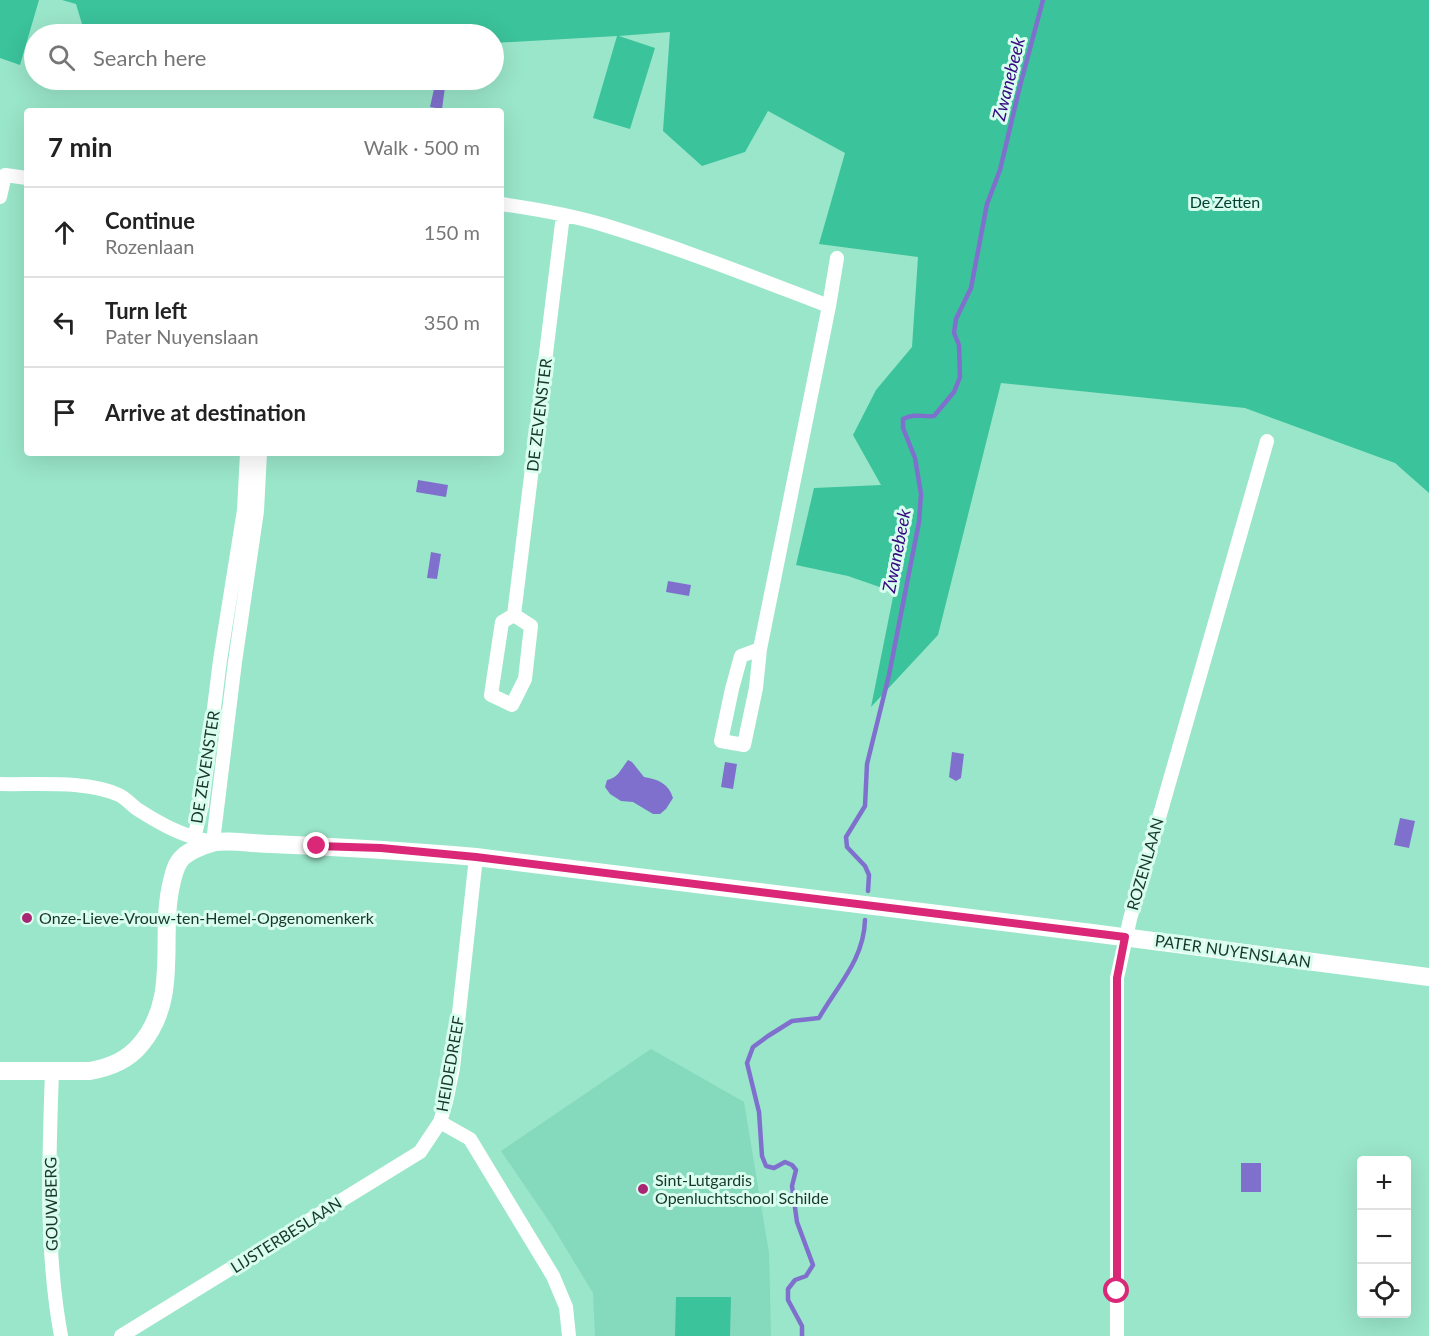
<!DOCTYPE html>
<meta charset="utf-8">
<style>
body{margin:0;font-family:Lato,sans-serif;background:#f2f2f2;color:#222}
.controls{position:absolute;right:18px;bottom:18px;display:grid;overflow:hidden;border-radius:6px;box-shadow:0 6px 24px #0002}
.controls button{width:54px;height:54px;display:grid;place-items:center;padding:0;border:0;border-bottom:2px solid #e0e0e0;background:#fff;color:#222;font:30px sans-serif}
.stop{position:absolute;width:18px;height:18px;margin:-14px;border:4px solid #db2777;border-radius:50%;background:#fff}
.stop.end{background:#db2777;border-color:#fff;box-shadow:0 2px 6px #0008}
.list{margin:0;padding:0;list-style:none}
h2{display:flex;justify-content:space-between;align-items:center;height:78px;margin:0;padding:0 24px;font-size:26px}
h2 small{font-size:20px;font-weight:400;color:#767676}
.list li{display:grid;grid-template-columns:39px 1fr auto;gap:18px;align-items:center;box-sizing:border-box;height:90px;padding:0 24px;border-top:2px solid #e0e0e0}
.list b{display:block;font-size:22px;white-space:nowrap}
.list p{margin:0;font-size:20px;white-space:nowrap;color:#767676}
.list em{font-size:20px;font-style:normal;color:#767676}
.icon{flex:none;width:33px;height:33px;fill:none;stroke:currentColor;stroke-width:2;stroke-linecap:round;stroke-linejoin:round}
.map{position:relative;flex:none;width:1429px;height:1336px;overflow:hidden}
.search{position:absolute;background:#fff;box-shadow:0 6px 24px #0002;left:24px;top:24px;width:480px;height:66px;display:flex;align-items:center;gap:15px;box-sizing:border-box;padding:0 21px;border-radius:33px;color:#767676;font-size:22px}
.panel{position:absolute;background:#fff;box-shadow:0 6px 24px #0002;left:24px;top:108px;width:480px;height:348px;border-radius:6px}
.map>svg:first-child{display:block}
.built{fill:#85d9bc}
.green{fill:#3bc39b}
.water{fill:#8070ce}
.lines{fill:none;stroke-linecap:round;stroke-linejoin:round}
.stream{stroke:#8070ce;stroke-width:4.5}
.street{stroke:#fff;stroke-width:14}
.secondary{stroke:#fff;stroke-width:18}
.route{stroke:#db2777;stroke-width:8}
.poi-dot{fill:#a82673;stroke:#d9feef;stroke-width:2}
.labels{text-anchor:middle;stroke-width:6;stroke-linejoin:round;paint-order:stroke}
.park-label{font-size:16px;fill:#004231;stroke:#d9feef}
.street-label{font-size:16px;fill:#17362c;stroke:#d9feef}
.poi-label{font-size:16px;fill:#17362c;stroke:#d9feef;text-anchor:start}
.water-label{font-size:18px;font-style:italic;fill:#370880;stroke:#d9feef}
</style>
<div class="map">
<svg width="1429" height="1336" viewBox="0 0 1429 1336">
<rect width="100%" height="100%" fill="#9ae6ca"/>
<!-- built -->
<path class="built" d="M651 1049 744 1102 769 1253 771 1336H595L593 1293 553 1227 501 1151Z"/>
<!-- green -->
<path class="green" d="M0 0H39L20 65 0 58Z
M62 0H1429V493L1395 463 1245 408 1001 383 938 635 871 707 894 592 848 576 796 565 814 488 881 485 853 435 876 390 912 347 918 257 819 244 845 153 768 111 745 152 702 166 663 131 670 32 619 36 655 48 630 129 593 118 617 36 494 43V34H85L76 4Z
M676 1297H731L730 1336H675Z"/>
<!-- water -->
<path class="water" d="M436 80H446L442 109 430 107Z
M418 480 448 485 446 497 416 492Z
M431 552 441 554 437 579 427 578Z
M668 581 691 585 689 596 666 592Z
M952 752 964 754 961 778 956 781 949 777Z
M628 760 632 762 644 777C658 779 669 784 673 798L666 809 660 814H653L633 802 621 801 610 794 605 787 607 780C618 778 621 769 628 760Z
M725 762 737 764 733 789 721 787Z
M1400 818 1415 821 1409 848 1394 845Z
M1241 1163H1261V1192H1241Z"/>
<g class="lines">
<!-- stream -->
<path class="stream" d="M868 891 869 875 865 866 847 847 846 837 865 806 867 764 889 675 919 522 921 494 915 458 903 428V419C915 413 922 417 934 416L954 392 960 377 959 345 954 333 956 319 971 288 987 204 1000 170 1020 86 1043 0
M802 1336V1326L788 1300V1289L795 1280 806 1276 813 1265 797 1222 792 1186 796 1170 792 1165 785 1162 774 1168 766 1166 762 1156 759 1112 747 1063 753 1047 768 1036 792 1021 819 1018C838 985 864 959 865 920"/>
<!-- street -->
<path class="street" d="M0 197 5 175 27 178
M501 204C536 209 571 215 604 225 680 248 755 278 829 306L760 649 756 688 744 745 721 741 732 689 741 656 760 649
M829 306 837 258
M514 615 563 215
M514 615 531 626 525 679 512 705 491 695 502 622Z
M0 784C36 785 86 780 119 795 126 798 131 805 137 809 162 825 184 837 213 842L235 662 257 511 260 453
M194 838 202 805 220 660 244 510 247 453
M52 1071C49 1159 45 1249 61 1336
M440 1122 470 1139 553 1276 566 1307 569 1336
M121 1336 420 1152 440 1122 446 1102 453 1068 476 857
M1117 1336V978L1130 919 1267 441"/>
<!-- secondary -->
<path class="secondary" d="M0 1071H90C111 1067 128 1060 141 1044 181 996 158 936 172 881 174 873 176 863 183 857 189 851 204 845 212 843 224 839 257 844 271 844 340 847 408 851 476 857L1092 933 1429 977"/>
</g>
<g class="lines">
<!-- route -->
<path class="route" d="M317 846 381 848 476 857 1125 937 1117 978V1291"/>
</g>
<!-- markers -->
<g class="poi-dot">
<circle cx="27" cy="918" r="6"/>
<circle cx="643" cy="1189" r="6"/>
</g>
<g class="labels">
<!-- park labels -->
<g class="park-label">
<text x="1225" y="208">De Zetten</text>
</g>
<!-- street labels -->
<g class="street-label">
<text transform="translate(539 415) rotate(-83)" y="6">DE ZEVENSTER</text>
<text transform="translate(205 767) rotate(-81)" y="6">DE ZEVENSTER</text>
<text transform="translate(1145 864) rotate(-74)" y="6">ROZENLAAN</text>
<text transform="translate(1233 951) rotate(8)" y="6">PATER NUYENSLAAN</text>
<text transform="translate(450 1064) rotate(-80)" y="6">HEIDEDREEF</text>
<text transform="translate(51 1204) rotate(-91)" y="6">GOUWBERG</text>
<text transform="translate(286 1235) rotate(-32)" y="6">LIJSTERBESLAAN</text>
</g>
<!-- poi labels -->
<g class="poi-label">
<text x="39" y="924">Onze-Lieve-Vrouw-ten-Hemel-Opgenomenkerk</text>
<text x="655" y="1186">Sint-Lutgardis<tspan x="655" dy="18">Openluchtschool Schilde</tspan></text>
</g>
<!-- water labels -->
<g class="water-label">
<text transform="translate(1009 79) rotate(-76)" y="6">Zwanebeek</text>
<text transform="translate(897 551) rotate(-79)" y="6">Zwanebeek</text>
</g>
</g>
</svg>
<div class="controls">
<button>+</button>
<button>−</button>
<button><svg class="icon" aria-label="locate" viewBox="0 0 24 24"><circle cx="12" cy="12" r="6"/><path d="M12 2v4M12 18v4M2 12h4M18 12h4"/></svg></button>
</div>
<div class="stop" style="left:1117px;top:1291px"></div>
<div class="stop end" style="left:317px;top:846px"></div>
<div class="search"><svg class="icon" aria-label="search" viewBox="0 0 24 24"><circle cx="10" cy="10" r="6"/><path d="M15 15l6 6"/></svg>Search here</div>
<section class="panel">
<h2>7 min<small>Walk · 500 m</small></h2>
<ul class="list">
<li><svg class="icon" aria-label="ahead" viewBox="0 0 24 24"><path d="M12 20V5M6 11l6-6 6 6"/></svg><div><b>Continue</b><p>Rozenlaan</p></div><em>150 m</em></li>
<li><svg class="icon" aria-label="left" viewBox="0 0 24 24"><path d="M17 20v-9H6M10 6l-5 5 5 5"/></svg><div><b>Turn left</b><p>Pater Nuyenslaan</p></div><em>350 m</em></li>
<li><svg class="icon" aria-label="arrive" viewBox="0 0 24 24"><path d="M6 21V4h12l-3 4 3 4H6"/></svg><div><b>Arrive at destination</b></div></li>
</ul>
</section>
</div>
